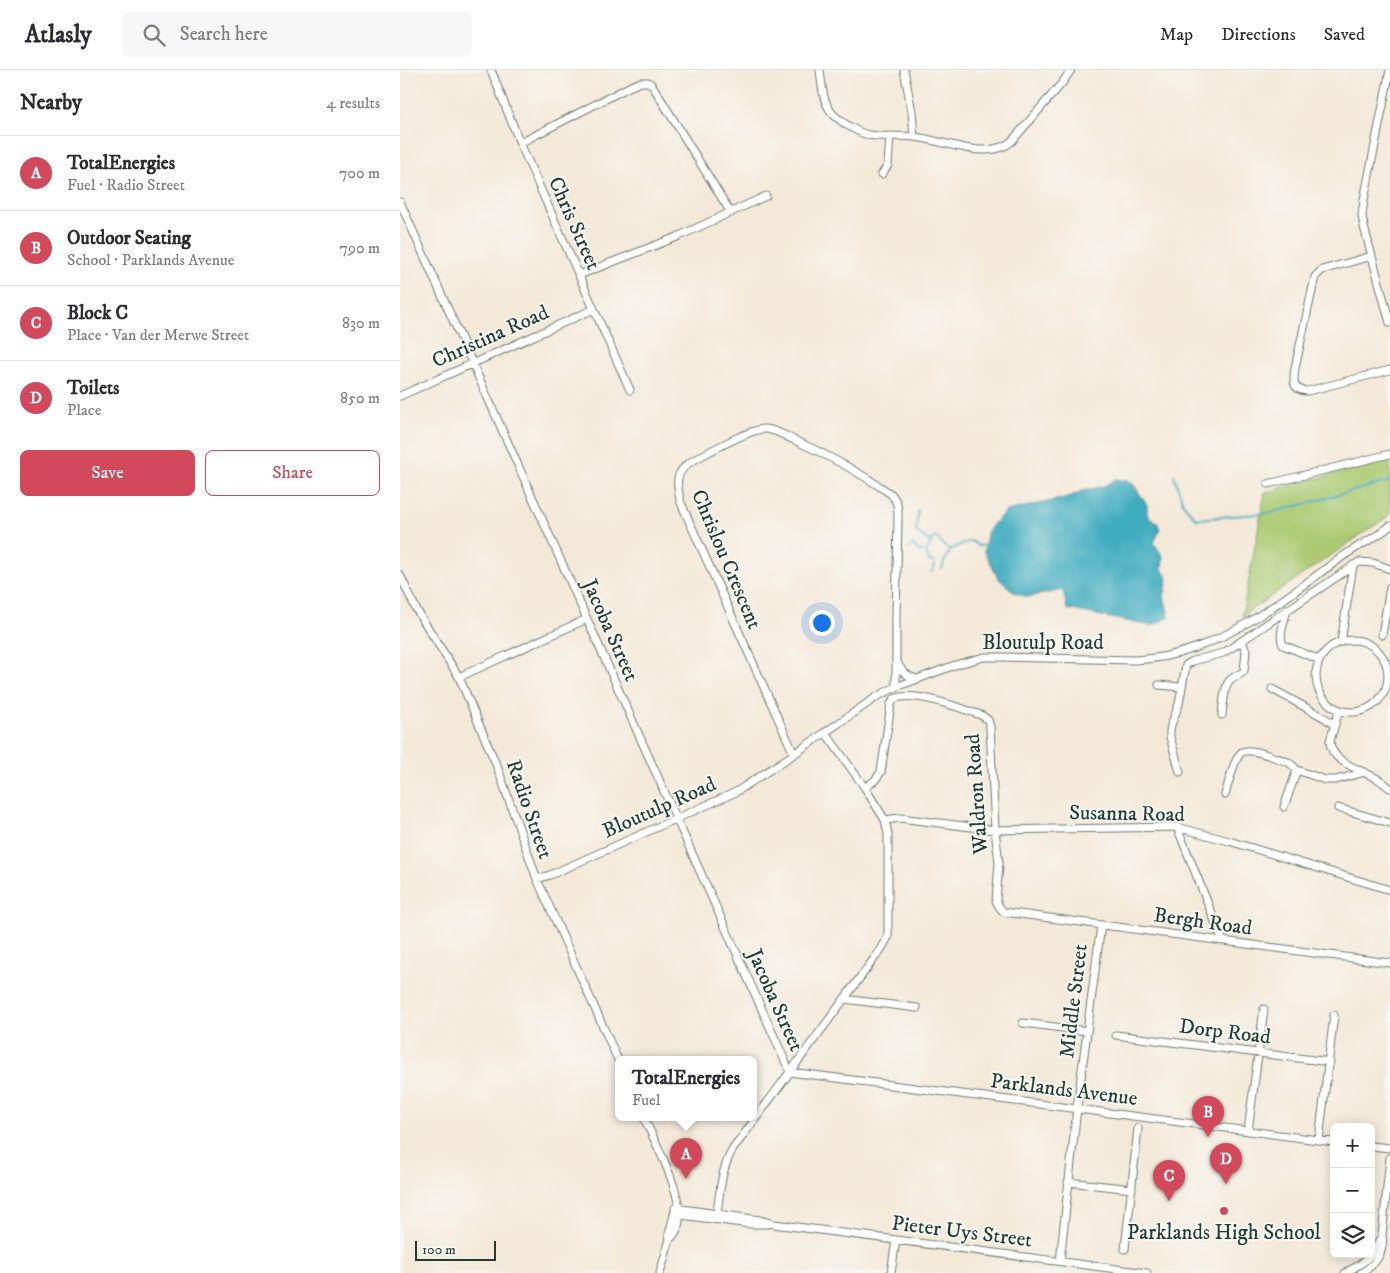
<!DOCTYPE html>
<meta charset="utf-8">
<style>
body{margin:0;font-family:"IM FELL DW Pica",serif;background:#f7f7f7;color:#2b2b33}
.controls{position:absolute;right:15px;bottom:15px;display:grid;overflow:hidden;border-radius:8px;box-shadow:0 2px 12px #0003}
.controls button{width:45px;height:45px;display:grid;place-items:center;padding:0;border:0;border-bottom:1px solid #e1e1e2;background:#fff;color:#2b2b33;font:25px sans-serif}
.scale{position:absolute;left:15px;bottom:12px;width:81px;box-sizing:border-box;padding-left:5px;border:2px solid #1f3d34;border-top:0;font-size:14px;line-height:18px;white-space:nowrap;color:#1f3d34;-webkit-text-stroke:4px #f6f6f2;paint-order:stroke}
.you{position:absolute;left:421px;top:552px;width:18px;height:18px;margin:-12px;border:4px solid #fff;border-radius:50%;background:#1a73e8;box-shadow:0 0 0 8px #1a73e833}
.badge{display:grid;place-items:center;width:32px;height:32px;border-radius:50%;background:#d1495b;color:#fff;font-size:16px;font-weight:700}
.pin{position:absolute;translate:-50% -41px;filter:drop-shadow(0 1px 2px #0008)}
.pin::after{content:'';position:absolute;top:26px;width:18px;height:15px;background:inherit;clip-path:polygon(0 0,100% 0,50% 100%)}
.popup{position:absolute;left:215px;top:986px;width:142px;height:65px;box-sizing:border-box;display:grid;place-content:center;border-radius:8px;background:#fff;filter:drop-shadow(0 1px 4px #0005);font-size:16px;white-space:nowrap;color:#7c7c81}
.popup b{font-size:19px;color:#2b2b33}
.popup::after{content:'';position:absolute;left:50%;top:100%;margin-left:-10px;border:10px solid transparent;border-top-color:#fff}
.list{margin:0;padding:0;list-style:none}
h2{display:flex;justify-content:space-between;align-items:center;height:65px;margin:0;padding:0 20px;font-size:21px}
h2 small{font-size:16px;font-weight:400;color:#7c7c81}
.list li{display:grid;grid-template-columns:32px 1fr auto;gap:15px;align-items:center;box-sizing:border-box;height:75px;padding:0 20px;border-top:1px solid #e1e1e2}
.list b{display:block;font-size:19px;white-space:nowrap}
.list p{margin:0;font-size:16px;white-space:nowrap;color:#7c7c81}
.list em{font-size:16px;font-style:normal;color:#7c7c81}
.actions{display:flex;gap:10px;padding:15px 20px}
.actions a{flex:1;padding:11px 0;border:1px solid #d1495b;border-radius:8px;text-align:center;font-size:18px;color:#d1495b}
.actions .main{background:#d1495b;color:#fff}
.icon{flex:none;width:28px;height:28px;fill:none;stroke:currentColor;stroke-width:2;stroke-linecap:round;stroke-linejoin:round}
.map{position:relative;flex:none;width:990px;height:1203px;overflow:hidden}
header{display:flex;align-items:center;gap:30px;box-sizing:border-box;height:70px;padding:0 25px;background:#fff;border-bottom:1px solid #e1e1e2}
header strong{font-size:24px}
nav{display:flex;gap:28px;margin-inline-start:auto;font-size:18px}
.search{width:350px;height:45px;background:#f7f7f7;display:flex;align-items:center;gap:12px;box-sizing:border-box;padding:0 18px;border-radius:8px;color:#7c7c81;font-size:19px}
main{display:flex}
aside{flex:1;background:#fff}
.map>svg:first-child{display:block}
.green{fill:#abca72;stroke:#658453}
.water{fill:#41acc0;stroke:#30747a}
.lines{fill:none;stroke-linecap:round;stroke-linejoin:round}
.stream{stroke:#41acc0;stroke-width:2}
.minor-casing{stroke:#6a796d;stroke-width:9}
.minor{stroke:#fff;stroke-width:7}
.poi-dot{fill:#d1495b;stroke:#f6f6f2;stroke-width:2}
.labels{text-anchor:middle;stroke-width:4;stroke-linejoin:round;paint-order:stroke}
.street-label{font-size:21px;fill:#1f3d34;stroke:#f6f6f2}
.poi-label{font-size:21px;fill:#1f3d34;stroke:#f6f6f2}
</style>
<header>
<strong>Atlasly</strong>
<div class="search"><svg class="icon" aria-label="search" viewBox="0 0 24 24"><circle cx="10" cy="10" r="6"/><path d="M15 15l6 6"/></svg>Search here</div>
<nav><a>Map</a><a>Directions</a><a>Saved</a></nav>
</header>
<main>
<aside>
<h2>Nearby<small>4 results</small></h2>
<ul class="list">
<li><span class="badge">A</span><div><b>TotalEnergies</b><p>Fuel · Radio Street</p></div><em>700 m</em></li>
<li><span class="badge">B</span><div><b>Outdoor Seating</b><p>School · Parklands Avenue</p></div><em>790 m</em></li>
<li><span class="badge">C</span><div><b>Block C</b><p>Place · Van der Merwe Street</p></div><em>830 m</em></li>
<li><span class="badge">D</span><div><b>Toilets</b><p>Place</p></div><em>850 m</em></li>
</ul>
<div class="actions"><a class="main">Save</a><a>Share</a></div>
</aside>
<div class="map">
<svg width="990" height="1203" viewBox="0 0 990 1203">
<rect width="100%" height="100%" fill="#f6f6f2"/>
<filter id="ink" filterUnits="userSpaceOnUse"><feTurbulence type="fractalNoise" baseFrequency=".02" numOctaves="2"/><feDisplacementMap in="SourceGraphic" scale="10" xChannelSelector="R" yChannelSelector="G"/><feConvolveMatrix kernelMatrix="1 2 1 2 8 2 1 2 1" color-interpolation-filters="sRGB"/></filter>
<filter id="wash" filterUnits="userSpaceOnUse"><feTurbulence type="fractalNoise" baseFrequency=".0096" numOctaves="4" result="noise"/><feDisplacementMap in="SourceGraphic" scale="20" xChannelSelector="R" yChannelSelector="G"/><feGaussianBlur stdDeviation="1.12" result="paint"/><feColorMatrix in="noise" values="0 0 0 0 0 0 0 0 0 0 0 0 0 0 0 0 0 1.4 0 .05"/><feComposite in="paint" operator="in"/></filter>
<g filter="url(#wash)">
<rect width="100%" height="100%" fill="#f4e9d8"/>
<!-- green -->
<path class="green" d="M990 389V445L842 546 865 422Z"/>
<!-- water -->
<path class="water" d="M716 409 732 412 747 435V445L757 452 760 459 754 473 763 487 762 499 768 509 764 526 769 547 751 556 667 539 663 520 628 527 615 523 598 508 584 481 588 459 606 441 669 427 682 421 704 416Z"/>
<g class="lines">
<!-- stream -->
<path class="stream" d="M774 405 783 433 796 449 870 443 990 411
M518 440 516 462 531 472
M508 478 513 475 519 481H526C532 477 529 469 536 466L544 476 550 480C558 477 563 472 572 471L578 476 585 475
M526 482 529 491 533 492 535 495 532 502
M542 499 544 492 550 481"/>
</g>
</g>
<g filter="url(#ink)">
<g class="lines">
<defs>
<path id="minor" d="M91 0 120 73 230 320
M420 0C422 15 422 32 433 44 441 52 458 63 469 65 484 68 500 65 515 67 544 70 588 92 612 71L663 12 671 0
M504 0 512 42 514 67
M990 0 964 130 962 145 964 157 990 253
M120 73 231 16 241 12H248L252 15 257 23 331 143
M482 104 488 95 490 66
M0 132 390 1002 934 1072
M972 186 922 200 915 207 895 298C893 311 892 321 908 321L990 300
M179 205 277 167 366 126
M0 326 194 239
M868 414 990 384
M0 505 16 539 59 607 98 699 137 809 218 990
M887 539C885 550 878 565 883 575L920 590
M982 565 990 517
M916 606a36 36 0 1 1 72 0a36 36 0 1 1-72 0Z
M941 572 953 495
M497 591C500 601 507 606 516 609
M59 607 187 549
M759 615 781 617
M872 619 925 648 934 655
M939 640 930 671C930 694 965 700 981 711 984 713 987 716 990 718
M822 645C823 637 824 615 830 610 834 606 840 605 844 601L846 581 842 571
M394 684 281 433C276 414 274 402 292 391 307 383 351 358 365 359 375 359 385 366 394 370 428 385 461 403 491 424 498 431 498 439 498 448L496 548V617
M780 702 770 667V661L771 655 779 634 786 595 793 591 823 583 831 578 959 492 973 493 990 499
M465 718 475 710 481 702 491 634 494 629C514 620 560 638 581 645L588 650 590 657 595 760 599 793 596 831 600 838 604 842 990 893
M825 725C828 715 835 686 842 682 851 677 878 689 888 692L892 695 897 700 925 710H936L965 702
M884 737 897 700
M938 738 990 753
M485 750 500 748 595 760 777 757 829 771 990 820
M777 757 823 871
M137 809 150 805 336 722 394 684 478 626 496 617 555 595 584 587H600L735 590C755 589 776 585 795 578 848 559 896 520 942 487 957 476 976 468 990 456
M444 929 517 938
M623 953 687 961
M716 965 930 992
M244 1048C255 1073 298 1147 270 1169
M848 1061 864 939
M919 1070 934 945
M971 1076 990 1078
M668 1112 732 1119
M275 1138 360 1150 374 1154 747 1203
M274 1144 350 1154H368
M316 1149C320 1126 320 1100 333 1079L482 878 488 867V764L485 750 465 718 425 662
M725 1179 738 1058
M660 1191 677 1038 701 855
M260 1203 270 1169 269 1164 275 1141
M491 1203 496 1170
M945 1203C961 1194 974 1188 979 1170
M961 1203C975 1195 985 1182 982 1165L990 1088"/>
</defs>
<!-- minor casing -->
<use href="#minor" class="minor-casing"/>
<!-- minor -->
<use href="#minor" class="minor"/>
</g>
</g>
<!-- markers -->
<circle class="poi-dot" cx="824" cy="1141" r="5"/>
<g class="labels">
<!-- street labels -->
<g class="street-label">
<text transform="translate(175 153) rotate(66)" y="7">Chris Street</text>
<text transform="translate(90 266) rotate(-24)" y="7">Christina Road</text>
<text transform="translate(327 489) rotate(67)" y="7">Chrislou Crescent</text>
<text transform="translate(211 560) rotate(66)" y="7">Jacoba Street</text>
<text x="643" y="579">Bloutulp Road</text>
<text transform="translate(576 724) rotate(-94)" y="7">Waldron Road</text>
<text transform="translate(259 737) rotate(-24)" y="7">Bloutulp Road</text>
<text transform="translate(130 739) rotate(71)" y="7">Radio Street</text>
<text transform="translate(727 743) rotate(1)" y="7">Susanna Road</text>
<text transform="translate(803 851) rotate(8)" y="7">Bergh Road</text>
<text transform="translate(376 930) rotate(66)" y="7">Jacoba Street</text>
<text transform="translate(673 931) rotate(-83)" y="7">Middle Street</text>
<text transform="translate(825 961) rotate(7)" y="7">Dorp Road</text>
<text transform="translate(664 1019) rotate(7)" y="7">Parklands Avenue</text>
<text transform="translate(562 1161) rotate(7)" y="7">Pieter Uys Street</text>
</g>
<!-- poi labels -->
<g class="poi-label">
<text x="824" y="1169">Parklands High School</text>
</g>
</g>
</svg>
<div class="controls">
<button>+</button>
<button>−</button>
<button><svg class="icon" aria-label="layers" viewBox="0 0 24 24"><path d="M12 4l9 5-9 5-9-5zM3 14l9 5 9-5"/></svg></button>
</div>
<div class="scale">100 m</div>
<div class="you"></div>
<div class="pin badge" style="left:286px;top:1109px">A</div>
<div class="popup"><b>TotalEnergies</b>Fuel</div>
<div class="pin badge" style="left:808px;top:1067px">B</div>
<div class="pin badge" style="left:769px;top:1131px">C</div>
<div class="pin badge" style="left:826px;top:1114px">D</div>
</div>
</main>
